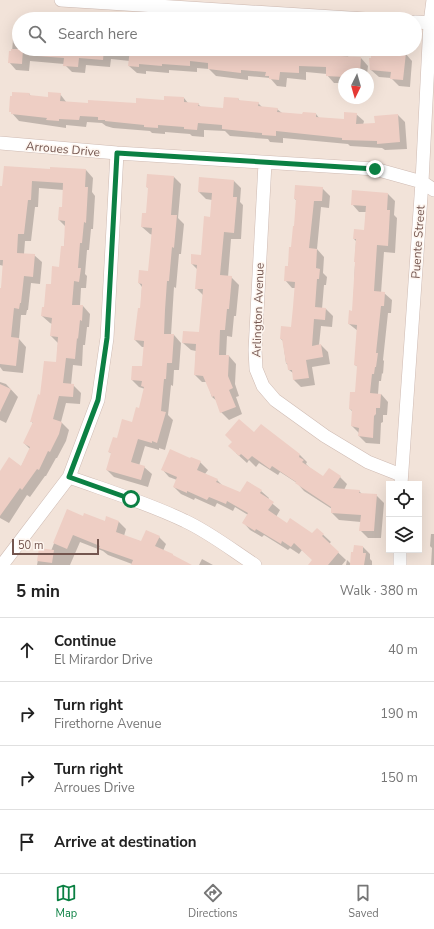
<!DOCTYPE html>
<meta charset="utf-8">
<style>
body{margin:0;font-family:"Nunito Sans",sans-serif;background:#f2f2f2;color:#222}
.controls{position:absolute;right:12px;bottom:12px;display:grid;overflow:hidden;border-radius:0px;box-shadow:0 4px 16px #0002}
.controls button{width:36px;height:36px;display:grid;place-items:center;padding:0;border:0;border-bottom:1px solid #e0e0e0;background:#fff;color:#222;font:20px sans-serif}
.compass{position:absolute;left:338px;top:68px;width:36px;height:36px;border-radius:50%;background:#fff;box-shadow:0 4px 16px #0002;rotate:185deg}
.scale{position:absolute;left:12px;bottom:10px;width:87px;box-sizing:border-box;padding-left:4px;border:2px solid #74564f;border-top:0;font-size:11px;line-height:14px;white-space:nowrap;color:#74564f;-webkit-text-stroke:3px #fef6f0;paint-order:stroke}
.stop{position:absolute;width:12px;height:12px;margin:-9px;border:3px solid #0b8043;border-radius:50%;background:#fff}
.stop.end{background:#0b8043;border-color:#fff;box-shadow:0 1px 4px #0008}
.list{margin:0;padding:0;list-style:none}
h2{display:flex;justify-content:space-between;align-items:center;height:52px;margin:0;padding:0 16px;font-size:17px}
h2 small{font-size:13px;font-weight:400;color:#767676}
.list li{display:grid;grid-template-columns:26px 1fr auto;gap:12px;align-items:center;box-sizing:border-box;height:64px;padding:0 16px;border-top:1px solid #e0e0e0}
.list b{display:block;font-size:15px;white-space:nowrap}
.list p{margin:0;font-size:13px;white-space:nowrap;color:#767676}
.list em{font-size:13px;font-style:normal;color:#767676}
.icon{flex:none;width:22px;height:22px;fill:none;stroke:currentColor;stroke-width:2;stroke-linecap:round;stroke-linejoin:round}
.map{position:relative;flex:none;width:434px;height:565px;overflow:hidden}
.search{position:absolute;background:#fff;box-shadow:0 4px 16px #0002;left:12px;right:12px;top:12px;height:44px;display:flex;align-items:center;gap:10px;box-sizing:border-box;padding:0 14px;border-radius:22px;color:#767676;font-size:15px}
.sheet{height:308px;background:#fff}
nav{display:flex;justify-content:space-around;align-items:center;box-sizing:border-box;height:56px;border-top:1px solid #e0e0e0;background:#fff;font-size:11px;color:#767676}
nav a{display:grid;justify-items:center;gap:2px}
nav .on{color:#0b8043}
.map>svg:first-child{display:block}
.residential{fill:#f2e3d9;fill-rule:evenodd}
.shadow{fill:#0003}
.building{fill:#eecec4}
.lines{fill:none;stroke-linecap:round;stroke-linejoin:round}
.minor-casing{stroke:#cfbbb3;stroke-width:14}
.minor{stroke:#fff;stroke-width:13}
.route{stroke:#0b8043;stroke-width:5}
.labels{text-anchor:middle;stroke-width:3;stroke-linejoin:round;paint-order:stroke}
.street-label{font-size:12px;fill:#74564f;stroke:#fef6f0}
</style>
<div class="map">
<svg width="434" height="565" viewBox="0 0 434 565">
<rect width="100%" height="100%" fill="#fbf2ea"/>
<!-- residential -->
<path class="residential" d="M0 0H434V565H0ZM19 19H415V49H19ZM344 74H368V98H344ZM389 484H419V550H389Z"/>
<!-- shadow -->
<path class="shadow" d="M14 27H19V49H269V52L288 53 289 49H344L349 54 348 57 361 58 368 66 367 74H344V83H334L327 75V74L306 72V80L287 78 286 87 277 86 270 78 248 76V80L216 76 209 69 197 68V72L169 70V73L146 71V74L137 73 129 66 130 61 111 59 110 67 86 65 85 73 72 72 64 64 30 61 29 71 16 70 9 62 12 52Z
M405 53 412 61 410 87 399 86 391 78 379 77 371 70 372 59Z
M29 94 32 97 49 98 60 94 67 103 137 104 184 98 188 103 198 104 202 108 223 109 238 99 241 102 258 103 263 108 277 109 282 113 303 115 316 114 320 119 345 120 356 114 364 121 363 125 376 124 398 115 405 122 407 149 385 150 382 148 350 146 348 144 283 138V143L270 142 268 139 230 136 225 131 204 130V137L192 136 190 134 165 132V134L152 133 150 131 113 128 106 126 102 123 87 122 86 127 66 125V128L19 121 10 111Z
M51 170H86L93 178 92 192 95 196 93 229H91L89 250H87L85 274 87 276 86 288H81L80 306H83L90 314 89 327H87L85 345H83L82 366 73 365 71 385H73L81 393 80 404 66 403 61 422 69 430 66 441 57 458H56L46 476H45L30 497 27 495 9 523 0 518V473L21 467 30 449 24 443 34 424 31 421 57 363 58 343 51 336 52 324 50 323 42 316 51 285 60 268 64 247 66 227 59 220 63 208 64 190 39 188 38 207H35L31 241H25L24 254 34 255 42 262 40 284 31 283 28 310H27L26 315H21L19 339 26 347 23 373 3 371 0 367V289H2L4 266 0 265 1 187Z
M174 177 181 184 178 218 184 224 181 254H179L176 288 174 287 171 335H174L181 343 179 370H174L173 386 171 385 168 415 173 420 165 450 159 448V450L145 446 139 466 144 467 152 474 148 487 114 477 107 470 112 454 109 452 118 439 133 423 140 409 145 389 139 387 132 380 143 367 145 347H142L135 340 141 309 142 287 139 283 149 272 153 235 150 234 142 227 147 214 149 189 147 187Z
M200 178 234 181 241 188 240 202 243 205 241 239H231L228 277H231L239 285 236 316H234L232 337 227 336 226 356H229L236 364 235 384 239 396 236 397 242 414 229 420 221 412 217 401 212 397 207 382H202L195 375 196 351 191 350 183 343 200 334 204 296 196 288 198 270 192 264 202 256 211 218 212 200 206 199 199 192Z
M322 188 330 196 329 208 321 207 317 249 324 257 323 273 327 277 326 285H324L322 309H326L333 316 332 327 321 326 319 345H321L328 352 330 364 312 367 315 385 301 387 294 380 293 373 289 370 288 365 286 363 283 341 281 339 292 328 296 288H292L285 280 292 248 295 227 297 201 295 199Z
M388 194 395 201 394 215 397 218 395 253 384 252 381 293H384L392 300 391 313H388L383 360 384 361 383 374 382 373 381 381H379L378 394H381L388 402 387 415H383V422L381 423 380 444 366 443 359 436V433L352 426 353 412 350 409 356 393 358 367 355 365 358 331 349 324 353 312 356 241 354 239 365 231 366 212H359L352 204Z
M0 382 6 384 18 397 6 423 0 420Z
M254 434 300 455 307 462 306 464 310 468 324 478 340 477 347 484 344 490 359 491 362 494 376 495 384 503 381 538H368L360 530 361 522 339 520 332 513V509L304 491 297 483 280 472 278 475 259 463 256 467 249 460 247 463 236 453Z
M200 462 208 470 205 474 217 480 223 486 240 494 248 482 261 491 269 498 268 500 280 510 276 517 287 524 312 534 317 529 331 542 329 544 346 560 342 565H309L313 560 302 550 299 554 290 548 288 550 264 535 262 537 250 530 243 522 248 515 235 507 233 511 217 503 215 507 195 498 194 500 181 494 174 487 177 480 169 477 162 469Z
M67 511 84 517 105 522 107 518 119 522 126 529 124 536 142 542 159 537 166 544 163 551 190 565H132V564L108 555 103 551 80 542 70 565H37L40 549 51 551Z
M431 534H434V565H431L432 548 430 546Z
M363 547 370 554V559L372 561V565H346L347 560 351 564Z
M202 559 213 565H199Z"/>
<!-- building -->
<path class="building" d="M11 49H23L22 64 8 63 9 51H11Z
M37 49H104L103 60 79 58 78 67 63 66 64 58 37 56Z
M130 49H262L261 50 287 52 288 49H341V56L361 57 360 74H344V77L326 76V67L299 66V73L280 72 279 80 269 79V76H265L266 72 241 70V73L208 69V63L190 61V66L162 64V66L139 64V67L128 66Z
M371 52 392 54V52L406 53 403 80 390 79 391 72 370 70 369 58H371Z
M12 92 30 93 29 95 48 97V92L61 93 60 101 88 103V100L136 103V98L164 100V96L184 97V102L199 103 198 106 223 108 224 97 239 98 238 100 259 102 258 106 278 108 277 112 302 114 303 112 316 113V117L344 119V112L357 113 356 124 375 123 374 116 398 114 400 142 377 144V141L342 140V138L276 131V136L262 135V133L222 129V125L198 123 197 130 184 129V127L158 125V128L144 127V125L105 121V120H98V117L80 116 79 120 59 119V121L46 120 47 118 11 114V112H9L10 96H12Z
M4 166 50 169V167L86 169 85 187H88L86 223 84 222 82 243H80L78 268H81L79 282 74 281 72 305H83L82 321 80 320 78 339 77 338 75 359 66 358 63 383 74 384 73 397 59 396 53 419 62 422 59 434 50 452 48 451 39 470 37 469 22 490 20 488 0 516V471L9 457 21 466 30 447 23 443 33 422H30L38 394 40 395 44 361 56 362 58 337 50 336 52 318 41 316 42 307H44L46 284H51L52 266 59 267 61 246H64L65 221 58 220 59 207H62L63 183 32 181 31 200H28L24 234H18L17 253 35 254 33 277 24 276 21 303H20L19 309 14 308 11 337 19 338 16 366 0 364V288H1L3 260H0V186H2Z
M147 174 174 176 171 215H177L174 248 172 247 169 281H167L165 310 164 334H174L172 363H167L166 379H164L161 411 166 412 157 443 152 441V443L138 439 131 462 145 466 141 480 106 470 111 453 108 452 113 437 117 438 122 419 132 422 136 407 139 408 144 387 141 386 142 381 131 380 132 366H142L144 341 134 340 138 308H140L142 284 138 283 139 270 148 271 150 251 152 228 141 227 142 213H146L148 188 146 187Z
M199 177 234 180 233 197H237L234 233 224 232 220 275 232 276 229 309H227L225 330H220L219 355H229L228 376 233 388 229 390 236 407 220 413 214 396 212 397 203 376 194 375 196 344 182 343 183 331 199 332 203 289H195L197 265 191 264V254L201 255 204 216 210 217 212 193 198 192Z
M295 185 323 187 322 201H314L309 248 317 249 316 268 320 269 319 279H317L315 307 326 308 325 320 314 319 312 346 321 344 323 357 306 360 309 378 293 380 292 370H288L287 363H286L282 339H280L281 326 291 327 293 307 295 282 284 281 285 266H288L289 247H291L293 226H294L296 199H294Z
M352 190 388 193 387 210H390L388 246 377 245 374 291 385 292 384 306H381L376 353H378L376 367H375L374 374H372L370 393 381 394 380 408H376V414L374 416 373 438 358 436 359 428 351 426 352 410 349 409 350 392H355L357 366 354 365 357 325 348 324 349 310 352 311 355 262H354L356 239H353L354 229 364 230 366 206 351 205Z
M0 384 11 389 0 412Z
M239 419 254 432 261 424 300 454 299 457 304 460 302 462 323 476 329 468 341 476 333 488 360 490 359 493 377 494 374 531H359L361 515 331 513V507L295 483 296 482 272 466 270 469 252 456 248 460 241 454 239 456 228 446 232 442 225 435Z
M170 449 190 458 191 457 201 461 197 470 218 479 216 482 240 492 247 481 262 490 260 493 274 502 268 510 287 523 290 518 312 533 317 528 324 534 322 536 339 552 328 565H308L312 560 294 543 291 547 282 541 281 544 256 529 255 531 242 523 248 513 227 501 226 504 209 497 207 500 187 491V493L173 487 177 477 161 470Z
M67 509 83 516 84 513 105 521 106 516 119 521 116 532 141 541 146 530 160 536 155 546 173 554V555L192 565H131L133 560 99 548 100 546 73 535 67 549 53 543Z
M354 545 363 546V553H366L364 565H350L351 552H353Z
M39 548 54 550 52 563 37 561Z"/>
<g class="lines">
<defs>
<path id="minor" d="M61 0 365 19
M415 22 434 23
M0 143 117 153 375 169 422 182 434 190
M265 163 255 350 256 369 263 386 275 400 325 436 368 462 401 475
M69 477C108 491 148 503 185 521 209 532 232 550 255 565
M401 484 422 182 430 23 433 0
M2 565 69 477 98 400 107 338 117 153
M400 565V550"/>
</defs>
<!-- minor casing -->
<use href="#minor" class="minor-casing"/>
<!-- minor -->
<use href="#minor" class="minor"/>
</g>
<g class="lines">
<!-- route -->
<path class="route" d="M131 499 69 477 98 400 107 338 117 153 375 169"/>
</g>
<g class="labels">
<!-- street labels -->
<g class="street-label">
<text transform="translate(63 149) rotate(5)" y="4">Arroues Drive</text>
<text transform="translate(418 242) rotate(-86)" y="4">Puente Street</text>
<text transform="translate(258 310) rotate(-88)" y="4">Arlington Avenue</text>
</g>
</g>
</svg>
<div class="controls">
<button><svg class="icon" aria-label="locate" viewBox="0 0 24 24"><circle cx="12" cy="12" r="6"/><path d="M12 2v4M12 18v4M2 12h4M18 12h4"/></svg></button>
<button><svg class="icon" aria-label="layers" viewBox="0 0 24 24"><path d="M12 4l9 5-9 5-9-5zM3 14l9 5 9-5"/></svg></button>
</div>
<svg class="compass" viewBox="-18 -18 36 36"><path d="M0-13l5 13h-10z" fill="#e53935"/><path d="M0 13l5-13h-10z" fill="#767676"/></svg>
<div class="scale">50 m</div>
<div class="stop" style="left:131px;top:499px"></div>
<div class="stop end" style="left:375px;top:169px"></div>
<div class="search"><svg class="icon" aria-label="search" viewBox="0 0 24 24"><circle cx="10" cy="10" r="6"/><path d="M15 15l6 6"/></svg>Search here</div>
</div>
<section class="sheet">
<h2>5 min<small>Walk · 380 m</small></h2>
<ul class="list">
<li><svg class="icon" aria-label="ahead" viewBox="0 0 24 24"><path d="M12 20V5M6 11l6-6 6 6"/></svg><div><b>Continue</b><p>El Mirardor Drive</p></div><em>40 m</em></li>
<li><svg class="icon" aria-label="right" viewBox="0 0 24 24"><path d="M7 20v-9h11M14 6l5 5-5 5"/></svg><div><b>Turn right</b><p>Firethorne Avenue</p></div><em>190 m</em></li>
<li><svg class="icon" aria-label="right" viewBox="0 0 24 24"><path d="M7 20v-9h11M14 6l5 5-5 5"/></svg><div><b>Turn right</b><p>Arroues Drive</p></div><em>150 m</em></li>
<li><svg class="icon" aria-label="arrive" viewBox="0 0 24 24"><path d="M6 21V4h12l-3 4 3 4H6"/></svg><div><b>Arrive at destination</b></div></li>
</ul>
</section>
<nav>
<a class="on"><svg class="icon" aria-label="map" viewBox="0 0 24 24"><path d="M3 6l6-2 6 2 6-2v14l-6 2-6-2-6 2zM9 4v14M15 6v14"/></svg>Map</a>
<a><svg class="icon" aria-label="directions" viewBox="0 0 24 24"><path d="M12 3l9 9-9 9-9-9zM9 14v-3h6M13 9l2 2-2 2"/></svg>Directions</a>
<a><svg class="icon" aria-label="saved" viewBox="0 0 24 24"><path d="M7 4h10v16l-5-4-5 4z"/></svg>Saved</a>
</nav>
